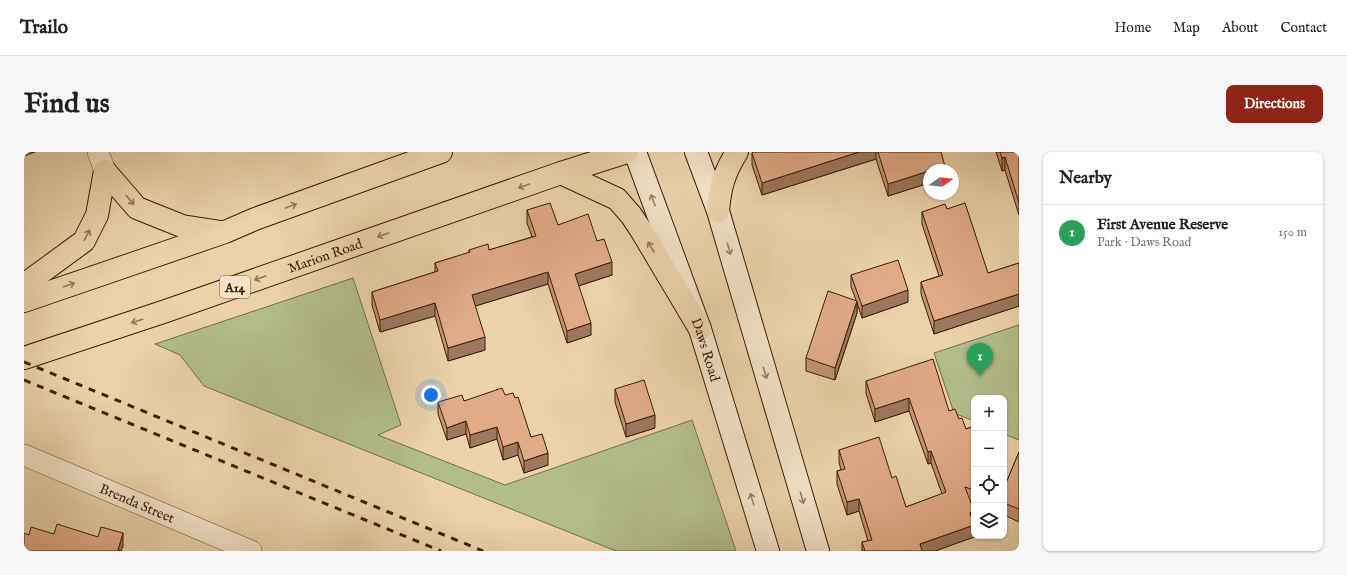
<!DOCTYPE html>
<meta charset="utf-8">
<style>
body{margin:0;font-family:"IM FELL English",serif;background:#f6f6f6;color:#202124}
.controls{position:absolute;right:12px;bottom:12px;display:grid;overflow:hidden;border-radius:8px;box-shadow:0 1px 3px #0004}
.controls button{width:36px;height:36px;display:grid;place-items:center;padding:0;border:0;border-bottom:1px solid #e0e0e0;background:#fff;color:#202124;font:20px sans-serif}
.compass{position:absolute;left:899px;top:12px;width:36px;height:36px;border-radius:50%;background:#fff;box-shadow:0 1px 3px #0004;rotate:75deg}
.you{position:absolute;left:407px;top:243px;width:14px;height:14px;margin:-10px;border:3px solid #fff;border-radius:50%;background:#1a73e8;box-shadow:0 0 0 6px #1a73e833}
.badge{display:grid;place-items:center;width:26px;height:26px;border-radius:50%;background:#8f2418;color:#fff;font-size:13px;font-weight:700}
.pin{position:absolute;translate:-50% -33px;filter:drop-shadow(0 1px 2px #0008)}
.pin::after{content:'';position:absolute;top:21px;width:14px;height:12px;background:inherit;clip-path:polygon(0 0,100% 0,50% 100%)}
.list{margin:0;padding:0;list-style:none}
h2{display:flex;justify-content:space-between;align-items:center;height:52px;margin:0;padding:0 16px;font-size:17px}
h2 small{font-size:13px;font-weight:400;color:#757577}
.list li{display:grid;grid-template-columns:26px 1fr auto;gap:12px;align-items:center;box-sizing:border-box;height:56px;padding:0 16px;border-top:1px solid #e0e0e0}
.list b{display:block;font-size:15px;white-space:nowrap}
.list p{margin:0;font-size:13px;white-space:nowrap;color:#757577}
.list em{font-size:13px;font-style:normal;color:#757577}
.icon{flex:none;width:22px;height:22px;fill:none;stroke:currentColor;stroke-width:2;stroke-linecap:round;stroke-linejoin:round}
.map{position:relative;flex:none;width:995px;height:399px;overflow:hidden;border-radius:8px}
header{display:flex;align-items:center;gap:24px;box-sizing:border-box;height:56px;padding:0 20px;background:#fff;border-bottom:1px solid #e0e0e0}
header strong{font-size:19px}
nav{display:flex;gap:22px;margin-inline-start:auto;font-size:14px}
.intro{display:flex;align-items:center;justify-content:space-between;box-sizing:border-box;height:96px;padding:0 24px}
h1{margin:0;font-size:28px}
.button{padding:10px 18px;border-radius:8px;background:#8f2418;color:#fff;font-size:14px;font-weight:700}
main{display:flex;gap:24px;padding:0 24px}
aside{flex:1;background:#fff;border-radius:8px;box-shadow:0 1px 3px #0004}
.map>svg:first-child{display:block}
.green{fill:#b3bd8c;stroke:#786e49}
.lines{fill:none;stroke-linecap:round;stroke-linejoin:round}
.street-casing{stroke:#684c2f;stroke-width:22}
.secondary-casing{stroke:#3c1f06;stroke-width:24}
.primary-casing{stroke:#3c1f06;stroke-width:24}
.street{stroke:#f2e2c8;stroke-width:21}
.secondary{stroke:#f2e2c8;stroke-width:22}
.primary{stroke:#ebd2ab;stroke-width:22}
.rail{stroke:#3c1f06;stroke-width:3;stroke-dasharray:7 7;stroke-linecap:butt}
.wall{fill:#c29375;stroke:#3c1f06}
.shaded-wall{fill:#9e785f;stroke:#3c1f06}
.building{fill:#e1ab88;stroke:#3c1f06}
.oneway{stroke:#947858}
.oneway2{stroke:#978067}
.labels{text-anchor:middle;stroke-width:3;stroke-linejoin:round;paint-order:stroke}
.shield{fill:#f2e2c8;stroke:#735a40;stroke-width:1}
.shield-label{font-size:13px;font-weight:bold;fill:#3c1f06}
.street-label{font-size:14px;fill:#3c1f06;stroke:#f2e2c8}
</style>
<header>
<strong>Trailo</strong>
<nav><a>Home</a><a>Map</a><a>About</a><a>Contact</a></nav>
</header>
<div class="intro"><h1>Find us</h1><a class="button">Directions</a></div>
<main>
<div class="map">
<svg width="995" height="399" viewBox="0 0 995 399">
<rect width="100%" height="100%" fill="#ebd2ab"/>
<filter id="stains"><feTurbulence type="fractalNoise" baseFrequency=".005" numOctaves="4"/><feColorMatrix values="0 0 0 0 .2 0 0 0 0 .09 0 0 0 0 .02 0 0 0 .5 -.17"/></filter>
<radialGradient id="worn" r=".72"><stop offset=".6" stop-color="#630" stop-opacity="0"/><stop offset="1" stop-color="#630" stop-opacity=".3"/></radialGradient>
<!-- green -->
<path class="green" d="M329 126 377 273 354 283 481 333 668 268 712 399H592L180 234 156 203 131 192Z
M995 173V288L980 282V246H950V269L930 261 910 201Z"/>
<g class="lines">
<defs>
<g id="street">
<path d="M74 0 81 19"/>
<path id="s1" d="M0 303 227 399"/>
</g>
<g id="secondary">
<path id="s2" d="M611 0 676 177 744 399"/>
<path d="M672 0 694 59 794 399"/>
</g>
<g id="primary">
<path d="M81 19 113 56 158 74 197 80"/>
<path d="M537 21 593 47 607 63 617 78 676 177"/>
<path d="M694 59C696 35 700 21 713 0"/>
<path d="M0 133 60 89 73 63 81 19"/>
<path d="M0 149 201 80 231 67 417 0"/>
<path id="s3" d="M0 206 142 159 537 21 603 0"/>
</g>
</defs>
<!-- street casing -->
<use href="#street" class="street-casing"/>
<!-- secondary casing -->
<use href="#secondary" class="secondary-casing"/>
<!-- primary casing -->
<use href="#primary" class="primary-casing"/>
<!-- street -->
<use href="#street" class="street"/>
<!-- secondary -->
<use href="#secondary" class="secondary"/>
<!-- primary -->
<use href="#primary" class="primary"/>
<!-- rail -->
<path class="rail" d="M0 210 459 399
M0 228 417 399"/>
</g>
<!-- wall -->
<path class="wall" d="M730 0H917L921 18H905V31L864 44 852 7 738 43 728 13V1Z
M972 0H995V63L981 18 978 19Z
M923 57 964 121 995 111V154L910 182 897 142V130L915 124 898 72V60Z
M503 58 534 73 573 89 588 123 554 134 567 183 543 191 524 132 451 154 461 198 424 209 411 164 356 180 348 153V140L411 120V111L445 101V98H465L508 85 503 71Z
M827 123 884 150 838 166 833 151V161L811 228 782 219V206L832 148 827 135Z
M842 229 925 259 935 267 942 277 950 274V351L947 349 950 371 949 372 950 385 911 399H838V390L844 389 835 359 823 363 813 332V319L817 318 815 310V298L868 326 882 355 918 342 907 311 904 312 885 259 851 270 842 241Z
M591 237 631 276 602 285 591 250Z
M481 243 491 246 507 285 524 313 500 321 494 303 479 308 473 287 446 296 442 282 423 288 414 262V250L440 249Z
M995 300V370L980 363V336Z"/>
<!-- shaded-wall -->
<path class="shaded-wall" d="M0 0H11L0 4Z
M835 0H852V7L738 43V31Z
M981 5V18L978 19V6Z
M921 14V18H907Z
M905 19V31L864 44V32Z
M588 110V123L551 135V122Z
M524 120V132L448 155V143Z
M884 138V150L838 166V154Z
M995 142V154L910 182V169Z
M833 149V161L811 228V216Z
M411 151V164L356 180V168Z
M567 171V183L543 191V179Z
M461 185V198L424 209V196Z
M885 246V259L851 270V257Z
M631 263V276L602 285V272Z
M442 269V282L423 288V276Z
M473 275V287L446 296V283Z
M494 290V303L479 308V295Z
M907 299V311L904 312V300Z
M524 301V313L500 321V309Z
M835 347V359L823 363V350Z
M950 359V371L946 373V361Z
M950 373V385L911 399H896V392Z
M99 381V394L97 399 94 398Z"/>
<!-- building -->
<path class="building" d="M730 0H835L738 31 728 1Z
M854 0H917L921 14 907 18H905V19L864 32Z
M976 0H995V51L981 5 978 6Z
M526 51 534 73 564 62 573 89 580 87 588 110 551 122 567 171 543 179 524 120 448 143 461 185 424 196 411 151 356 168 348 140 414 119 411 111 446 100 445 98 464 92 465 98 512 84 503 58Z
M941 51 964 121 995 111V142L910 169 897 130 919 123 898 60 921 52 923 57Z
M874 108 884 138 838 154 827 123Z
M804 139 833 149 811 216 782 206Z
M909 207 925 259 931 257 935 267 938 266 942 277 950 274V338L941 335 950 359 946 361 950 373 896 392 898 399H841L838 390 848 388 835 347 823 350 813 319 821 317 815 298 855 285 868 326 872 324 882 355 922 340 907 299 904 300 885 246 851 257 842 229Z
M620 228 631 263 602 272 591 237Z
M478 236 481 243 489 241 491 246 494 245 507 285 518 282 524 301 500 309 494 290 479 295 473 275 446 283 442 269 423 276 414 250 438 243 440 249Z
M995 300V357L980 351V336Z
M33 372 74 385 77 375 99 381 94 398 97 399H0V381L5 383 7 375 30 382Z"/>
<!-- one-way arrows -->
<defs><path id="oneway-shaft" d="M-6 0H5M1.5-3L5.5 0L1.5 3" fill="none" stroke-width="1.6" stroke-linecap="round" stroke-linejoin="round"/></defs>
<g class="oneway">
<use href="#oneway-shaft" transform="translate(500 34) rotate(161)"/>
<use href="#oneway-shaft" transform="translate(106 48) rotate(49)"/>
<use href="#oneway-shaft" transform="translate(267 54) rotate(-20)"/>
<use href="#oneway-shaft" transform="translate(63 83) rotate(-63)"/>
<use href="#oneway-shaft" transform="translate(359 83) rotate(161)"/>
<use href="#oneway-shaft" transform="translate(627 95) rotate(-121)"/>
<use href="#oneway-shaft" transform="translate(236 126) rotate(161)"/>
<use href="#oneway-shaft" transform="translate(45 133) rotate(-18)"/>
<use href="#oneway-shaft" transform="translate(113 169) rotate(162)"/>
</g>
<g class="oneway2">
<use href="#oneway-shaft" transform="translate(629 48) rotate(-110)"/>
<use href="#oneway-shaft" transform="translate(705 97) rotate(74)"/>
<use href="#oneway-shaft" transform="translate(741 221) rotate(74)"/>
<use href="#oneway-shaft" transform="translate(778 346) rotate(74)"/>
<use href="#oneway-shaft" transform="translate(728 347) rotate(-107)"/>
</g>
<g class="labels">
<!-- shield labels -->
<rect class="shield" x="196" y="124" width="30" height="22" rx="3"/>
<g class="shield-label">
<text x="211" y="140">A14</text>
</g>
<!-- street labels -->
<g class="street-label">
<text dy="5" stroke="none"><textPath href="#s3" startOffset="318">Marion Road</textPath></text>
<text dy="5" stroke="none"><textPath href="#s2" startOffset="210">Daws Road</textPath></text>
<text dy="5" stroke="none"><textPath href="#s1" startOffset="123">Brenda Street</textPath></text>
</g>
</g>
<rect width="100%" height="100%" filter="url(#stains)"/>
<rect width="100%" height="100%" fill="url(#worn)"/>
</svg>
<div class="controls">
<button>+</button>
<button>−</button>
<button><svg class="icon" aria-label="locate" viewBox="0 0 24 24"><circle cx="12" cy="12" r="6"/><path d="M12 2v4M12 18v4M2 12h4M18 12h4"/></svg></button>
<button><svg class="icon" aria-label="layers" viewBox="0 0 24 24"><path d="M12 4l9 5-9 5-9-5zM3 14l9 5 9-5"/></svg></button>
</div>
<svg class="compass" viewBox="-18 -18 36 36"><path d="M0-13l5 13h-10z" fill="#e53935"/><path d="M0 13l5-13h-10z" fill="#757577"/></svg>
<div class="you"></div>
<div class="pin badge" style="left:956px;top:224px;background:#2e9e5b">1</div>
</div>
<aside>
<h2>Nearby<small></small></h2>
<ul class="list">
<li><span class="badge" style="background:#2e9e5b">1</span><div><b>First Avenue Reserve</b><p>Park · Daws Road</p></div><em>150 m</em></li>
</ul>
</aside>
</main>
